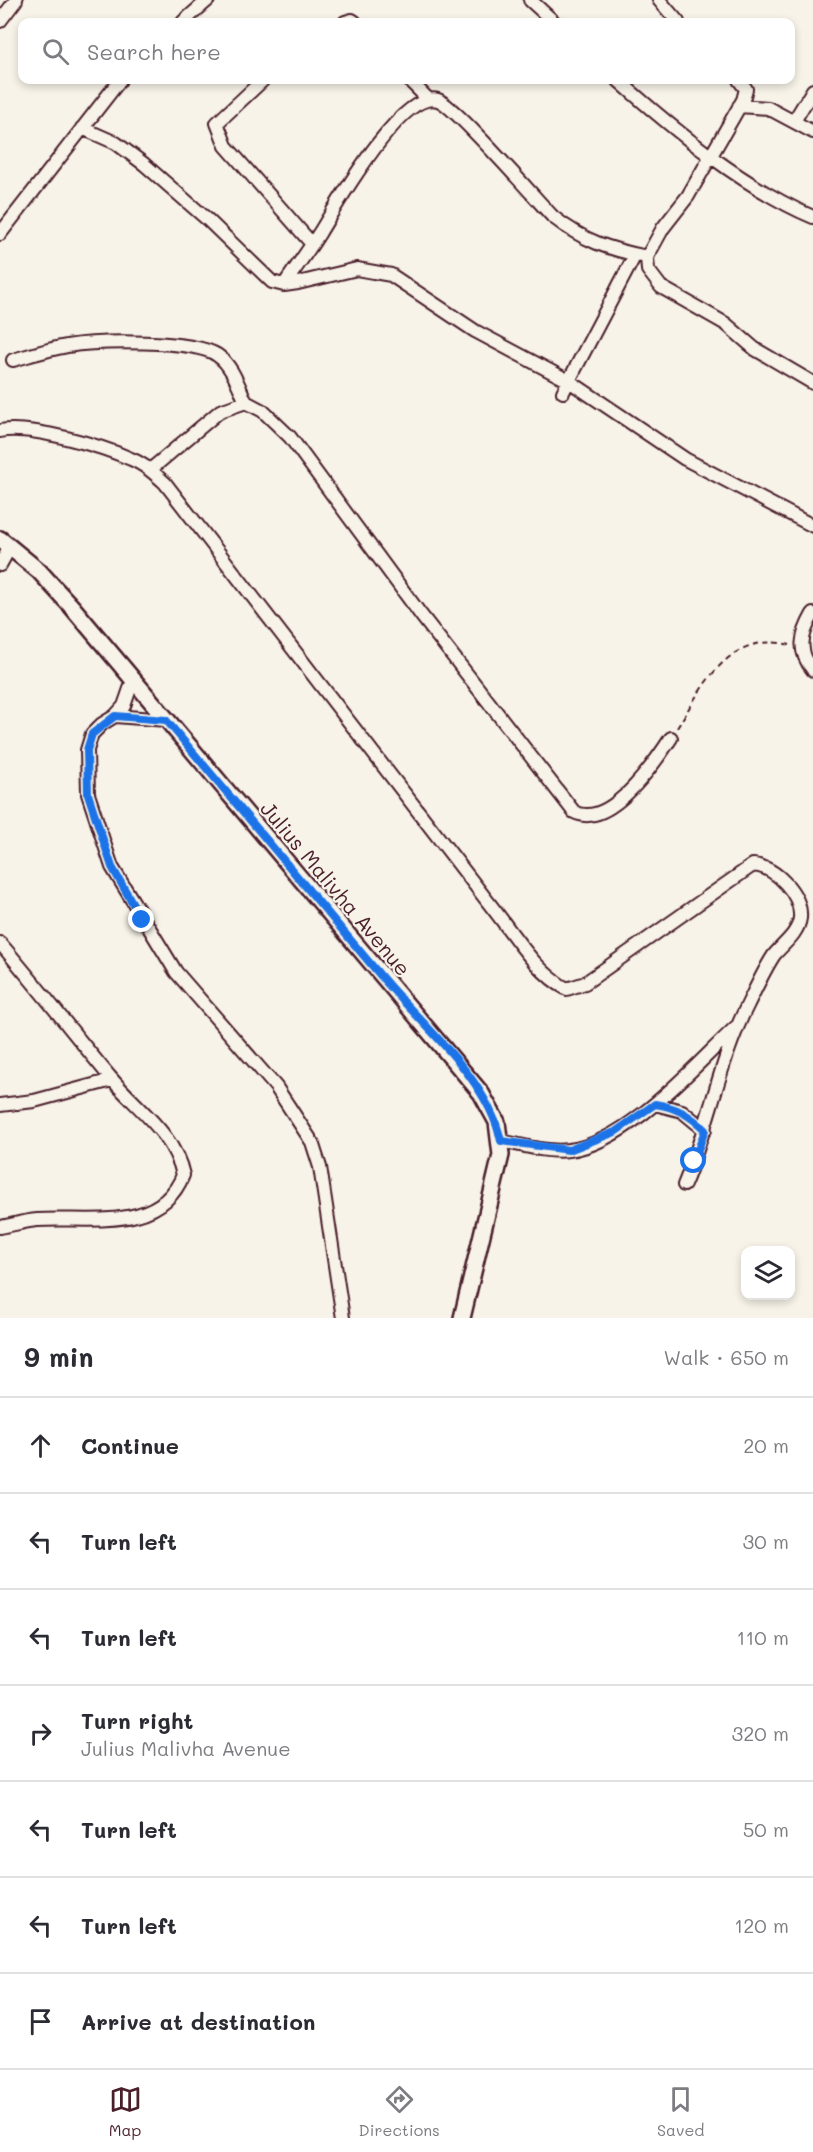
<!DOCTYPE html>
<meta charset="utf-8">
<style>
body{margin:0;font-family:Mali,sans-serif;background:#f7f7f7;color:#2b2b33}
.controls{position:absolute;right:18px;bottom:18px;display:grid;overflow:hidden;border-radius:12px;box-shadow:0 3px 9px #0003}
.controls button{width:54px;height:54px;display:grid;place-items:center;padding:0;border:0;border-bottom:2px solid #e1e1e2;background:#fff;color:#2b2b33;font:30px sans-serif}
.stop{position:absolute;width:18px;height:18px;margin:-14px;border:4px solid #1a73e8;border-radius:50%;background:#fff}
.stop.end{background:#1a73e8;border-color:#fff;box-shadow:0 2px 6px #0008}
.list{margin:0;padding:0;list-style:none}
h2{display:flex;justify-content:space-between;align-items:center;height:78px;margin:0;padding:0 24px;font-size:26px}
h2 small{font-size:20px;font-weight:400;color:#7c7c81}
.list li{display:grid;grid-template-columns:39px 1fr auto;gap:18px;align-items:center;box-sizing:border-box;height:96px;padding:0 24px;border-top:2px solid #e1e1e2}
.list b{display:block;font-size:22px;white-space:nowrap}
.list p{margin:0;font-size:20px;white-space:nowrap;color:#7c7c81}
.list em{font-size:20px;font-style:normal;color:#7c7c81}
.icon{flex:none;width:33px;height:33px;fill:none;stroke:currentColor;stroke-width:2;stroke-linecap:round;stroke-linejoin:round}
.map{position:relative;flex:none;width:813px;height:1318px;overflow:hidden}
.search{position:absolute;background:#fff;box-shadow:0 3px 9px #0003;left:18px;right:18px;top:18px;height:66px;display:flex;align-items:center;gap:15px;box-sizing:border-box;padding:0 21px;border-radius:12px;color:#7c7c81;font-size:22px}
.sheet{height:750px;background:#fff}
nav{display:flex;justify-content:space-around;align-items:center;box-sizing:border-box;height:84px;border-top:2px solid #e1e1e2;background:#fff;font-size:16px;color:#7c7c81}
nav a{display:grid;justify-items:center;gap:3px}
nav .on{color:#4a1f2b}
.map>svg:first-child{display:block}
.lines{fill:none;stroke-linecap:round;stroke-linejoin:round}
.minor-casing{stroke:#4a1f2b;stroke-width:16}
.tertiary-casing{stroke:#4a1f2b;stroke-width:20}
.path{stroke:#4a1f2b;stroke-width:2;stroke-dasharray:6 4.5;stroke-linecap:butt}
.minor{stroke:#f7f3e8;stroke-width:12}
.tertiary{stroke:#f7f3e8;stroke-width:15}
.route{stroke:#1a73e8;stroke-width:8}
.labels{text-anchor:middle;stroke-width:4.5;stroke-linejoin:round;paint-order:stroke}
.street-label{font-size:21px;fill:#4a1f2b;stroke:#f7f3e8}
</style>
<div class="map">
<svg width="813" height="1318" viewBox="0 0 813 1318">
<rect width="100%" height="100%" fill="#f7f3e8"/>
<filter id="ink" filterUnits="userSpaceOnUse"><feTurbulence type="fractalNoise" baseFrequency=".0167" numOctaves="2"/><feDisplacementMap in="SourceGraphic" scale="12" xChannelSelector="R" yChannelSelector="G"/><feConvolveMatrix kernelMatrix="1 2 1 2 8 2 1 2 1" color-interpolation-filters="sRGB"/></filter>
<g filter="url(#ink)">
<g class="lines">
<defs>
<path id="minor" d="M530 0 554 22
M659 0 678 22
M0 21 16 0
M183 22 208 0
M345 22 352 20 355 22
M263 80 217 123 226 146 312 244
M409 80 428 99
M618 80C674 130 743 187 813 217
M739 106 768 108 813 132
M794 121 813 90
M82 128 116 143 144 164 208 220 272 282 284 285 298 283 357 269 391 275 475 331 569 381 685 459 813 526
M0 234 120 80
M647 257 663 228 688 196 743 100 746 89 739 80
M284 285C296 267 309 250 320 232 336 206 402 89 438 100 454 105 535 198 553 217 584 241 608 249 647 257L648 270 661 287 726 324 755 349 813 383
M13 360C31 355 49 349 67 346 97 341 193 339 217 355 232 365 239 387 246 402
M563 392 635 255
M0 431C30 425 102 446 131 459 144 464 155 474 165 483L495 911C516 938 537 973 567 989L585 983 753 865C776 867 802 895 800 918 798 934 783 944 774 955 764 970 756 988 748 1004 719 1061 709 1126 684 1185
M150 470 220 411 246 402 263 411 290 437 421 615 574 812C609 830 654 764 671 738
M0 565 10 547
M813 614C801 635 797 651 813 670
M115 716 124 706 133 680
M166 720 115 716 102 724 92 734 87 750 88 794 112 867 176 972 276 1087 312 1142 320 1167 343 1318
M0 943C38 987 73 1033 110 1077 137 1109 174 1133 183 1175 160 1234 86 1216 37 1220 25 1221 12 1225 0 1227
M655 1104 682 1111 705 1130
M0 1105 34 1101 112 1080
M501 1141C522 1145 547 1153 569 1150 628 1143 694 1066 736 1027"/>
<path id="tertiary" d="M0 539 39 571 72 607 481 1093 497 1122 501 1155 462 1318"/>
</defs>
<!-- minor casing -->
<use href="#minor" class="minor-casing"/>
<!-- tertiary casing -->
<use href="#tertiary" class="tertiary-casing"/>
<!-- path -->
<path class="path" d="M677 728C704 684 730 630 790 645"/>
<!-- minor -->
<use href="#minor" class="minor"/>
<!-- tertiary -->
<use href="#tertiary" class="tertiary"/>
</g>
</g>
<g class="lines" filter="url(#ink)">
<!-- route -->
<path class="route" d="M142 920 112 867 88 794 87 750 92 734 115 716 166 720C239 807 312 894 385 981 425 1028 488 1079 501 1141L569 1150 615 1132 655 1104C676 1107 690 1115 705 1130L694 1161"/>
</g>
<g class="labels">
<!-- street labels -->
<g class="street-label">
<text transform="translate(335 889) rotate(50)" y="7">Julius Malivha Avenue</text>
</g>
</g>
</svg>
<div class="controls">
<button><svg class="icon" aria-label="layers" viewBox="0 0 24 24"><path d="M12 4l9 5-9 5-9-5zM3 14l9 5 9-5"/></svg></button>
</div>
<div class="stop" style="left:694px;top:1161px"></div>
<div class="stop end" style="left:142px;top:920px"></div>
<div class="search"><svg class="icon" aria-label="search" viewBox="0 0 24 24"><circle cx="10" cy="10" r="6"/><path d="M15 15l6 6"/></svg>Search here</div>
</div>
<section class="sheet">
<h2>9 min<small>Walk · 650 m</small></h2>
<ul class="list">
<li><svg class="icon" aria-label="ahead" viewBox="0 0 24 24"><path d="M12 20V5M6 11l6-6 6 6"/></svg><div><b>Continue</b></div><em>20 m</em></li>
<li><svg class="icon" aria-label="left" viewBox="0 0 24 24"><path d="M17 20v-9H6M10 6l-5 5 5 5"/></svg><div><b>Turn left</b></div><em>30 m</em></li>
<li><svg class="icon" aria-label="left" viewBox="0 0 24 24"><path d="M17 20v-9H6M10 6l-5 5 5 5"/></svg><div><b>Turn left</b></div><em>110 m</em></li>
<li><svg class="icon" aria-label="right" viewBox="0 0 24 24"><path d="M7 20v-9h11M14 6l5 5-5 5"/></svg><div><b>Turn right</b><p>Julius Malivha Avenue</p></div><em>320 m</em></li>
<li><svg class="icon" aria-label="left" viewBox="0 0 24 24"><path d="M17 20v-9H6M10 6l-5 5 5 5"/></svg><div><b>Turn left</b></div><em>50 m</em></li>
<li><svg class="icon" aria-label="left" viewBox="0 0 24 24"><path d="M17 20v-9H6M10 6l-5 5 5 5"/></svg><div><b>Turn left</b></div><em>120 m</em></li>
<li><svg class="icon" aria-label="arrive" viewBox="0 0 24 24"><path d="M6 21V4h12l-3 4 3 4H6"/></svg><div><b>Arrive at destination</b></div></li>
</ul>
</section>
<nav>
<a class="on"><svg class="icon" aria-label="map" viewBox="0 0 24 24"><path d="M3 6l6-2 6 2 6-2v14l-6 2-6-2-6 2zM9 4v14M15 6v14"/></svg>Map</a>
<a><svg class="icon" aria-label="directions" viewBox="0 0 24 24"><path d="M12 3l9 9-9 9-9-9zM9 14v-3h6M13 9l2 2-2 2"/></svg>Directions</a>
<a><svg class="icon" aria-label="saved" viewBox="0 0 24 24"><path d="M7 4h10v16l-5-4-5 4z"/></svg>Saved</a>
</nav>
